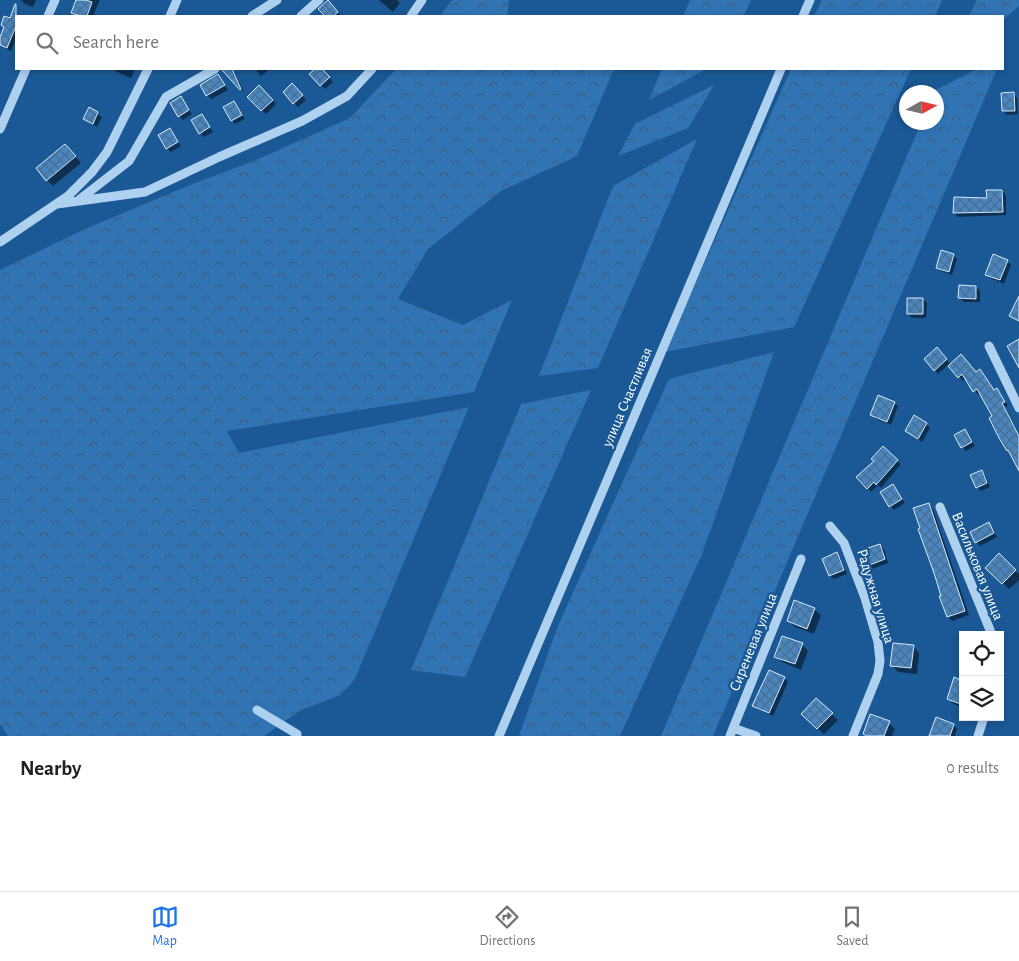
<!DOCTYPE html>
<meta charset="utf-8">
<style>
body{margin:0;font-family:"Alegreya Sans",sans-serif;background:#f6f6f6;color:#202124}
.controls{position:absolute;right:15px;bottom:15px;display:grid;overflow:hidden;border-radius:0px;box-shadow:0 2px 8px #0003}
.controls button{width:45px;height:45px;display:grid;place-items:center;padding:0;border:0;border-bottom:1px solid #e0e0e0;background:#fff;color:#202124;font:25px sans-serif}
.compass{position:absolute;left:899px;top:85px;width:45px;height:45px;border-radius:50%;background:#fff;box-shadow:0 2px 8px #0003;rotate:82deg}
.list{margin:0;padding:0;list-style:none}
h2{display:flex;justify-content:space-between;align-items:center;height:65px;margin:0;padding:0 20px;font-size:21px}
h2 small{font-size:16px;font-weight:400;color:#757577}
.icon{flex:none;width:28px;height:28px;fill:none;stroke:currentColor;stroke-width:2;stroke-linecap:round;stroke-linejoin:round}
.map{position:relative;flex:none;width:1019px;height:736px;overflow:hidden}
.search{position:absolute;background:#fff;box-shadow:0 2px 8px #0003;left:15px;right:15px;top:15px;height:55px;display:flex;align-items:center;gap:12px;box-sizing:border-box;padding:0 18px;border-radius:0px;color:#757577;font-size:19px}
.sheet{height:155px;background:#fff}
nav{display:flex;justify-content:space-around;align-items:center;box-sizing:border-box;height:70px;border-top:1px solid #e0e0e0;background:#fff;font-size:14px;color:#757577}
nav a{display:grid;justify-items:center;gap:2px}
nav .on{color:#1a73e8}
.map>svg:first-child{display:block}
.forest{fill:url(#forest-crowns)}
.shadow{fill:#0007}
.building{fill:url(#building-cross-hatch);stroke:#d6e9fb}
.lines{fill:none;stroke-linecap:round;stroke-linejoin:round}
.minor{stroke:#afd1f0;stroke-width:9}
.labels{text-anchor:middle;stroke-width:5;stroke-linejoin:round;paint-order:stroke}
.street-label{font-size:15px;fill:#fff;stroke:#1b5996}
</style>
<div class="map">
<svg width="1019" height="736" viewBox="0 0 1019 736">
<defs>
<pattern id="forest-crowns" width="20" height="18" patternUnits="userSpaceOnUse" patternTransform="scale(1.25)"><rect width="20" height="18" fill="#3074b4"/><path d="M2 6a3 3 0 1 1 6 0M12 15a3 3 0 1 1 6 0" fill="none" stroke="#3f5e7b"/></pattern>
<pattern id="building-cross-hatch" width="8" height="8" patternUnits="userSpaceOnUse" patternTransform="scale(1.25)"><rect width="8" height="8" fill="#4985be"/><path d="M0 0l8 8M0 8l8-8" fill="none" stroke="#4a6e90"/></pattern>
</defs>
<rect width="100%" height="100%" fill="#1b5996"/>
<!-- forest -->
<path class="forest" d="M452 0H509L507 16H440Z
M690 0H751L744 16H683Z
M822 0H942L935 16H814Z
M977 0H1019V6L1003 20V16H969Z
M396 69H614L577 156 501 191 428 249 398 299 463 325 512 300 474 392 227 431 239 453 469 407 354 681 340 695 301 710 264 736H8L0 724V270L83 230 190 185 254 161 350 118Z
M662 69H706L649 100Z
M791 69H911L794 327 665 352Z
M977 69H997L713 736H661L921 123 936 122V92H933L934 91Z
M714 85 688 128 618 156 635 124Z
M697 139 598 368 539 376 613 186Z
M774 352 702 554 620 736H519L557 628 669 379Z
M591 390 465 677 411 670 521 404Z"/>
<!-- shadow -->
<path class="shadow" d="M21 0H36L33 7 25 4Z
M77 0H100L93 16H76L72 12Z
M379 0H397L400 3 393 12Z
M332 6 341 16H326L320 9Z
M13 15 18 16H16V39L11 51 0 45V40Z
M113 69H135L131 78 117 72Z
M228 69H231L234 72 244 92 224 71Z
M255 69H270L261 76Z
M317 69H321L333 82 325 89 311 74Z
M218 76 228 90 211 99 207 95Z
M259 87 276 104 266 114 249 97Z
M296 89 306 100 298 107 294 103Z
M1014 94 1017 98 1018 114 1007 115 1003 111Z
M181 98 192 114 183 120 179 116Z
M234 103 245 119 235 124 232 120Z
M89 109 102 117 97 127 84 119Z
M202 115 213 132 204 137 200 133Z
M170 130 181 146 171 152 167 148Z
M71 151 81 163 53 186 47 180Z
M1002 191 1006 195V215L958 217 954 213 988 200Z
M953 255 957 259 952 275 941 271 937 267Z
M1007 261 1011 265 1004 284 990 278 986 274Z
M976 287 980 291V302H964L960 298Z
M923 299 927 303 926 318H912L908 314Z
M937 349 951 365 977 373 994 391 997 390 1001 394 1008 406 1005 407 1019 434V468L1012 454 1008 450 994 417 981 393 978 395 966 378 963 381 948 365 938 374 925 359Z
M894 403 898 406 891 425 876 419 872 415Z
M926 424 930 428 922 442 906 431Z
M965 430 975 446 966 451 962 447Z
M897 461 901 464 881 488 878 485 871 492 858 477Z
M981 471 985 475 990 487 981 491 977 487Z
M893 485 905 503 894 510 890 506Z
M929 504 933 509 969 615 952 621 948 617 942 596Z
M989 523 997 537 980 546 976 542Z
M880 545 884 549 888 563 872 569 868 565Z
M837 554 840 558 847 574 834 579 830 576 823 559Z
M999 555 1019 574V580L1009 589 987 568Z
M814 609 821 615 814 634 795 627 788 620Z
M975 631 978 635H965Z
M963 636V650L958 637Z
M802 644 808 651 801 670 782 662 776 656Z
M913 646 919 653 917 674 898 672 892 665Z
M784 678 788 682 773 716 758 709 754 705Z
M963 682V708L954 704 948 698Z
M816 700 838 720 824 734 809 720Z
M889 723 895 729 892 736H866L864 734Z
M953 725 957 729 955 736H931Z"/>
<!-- building -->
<path class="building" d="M76 0H86L92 2 87 16H81L71 13Z
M328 0 338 12 334 16H325L318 9Z
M15 4H16V26L7 48 0 45V37L4 27 1 25 4 16 10 18Z
M221 69H232L241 89 240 90Z
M315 69H322L330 77 320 86 309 74Z
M218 74 225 85 206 96 200 85Z
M292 83 303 95 293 104 283 92Z
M259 85 273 100 261 111 247 97Z
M1014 92 1015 111H1002L1001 93Z
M181 96 189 110 178 117 170 103Z
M234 101 242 115 231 121 223 107Z
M89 107 98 112 93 124 83 119Z
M202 114 210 127 199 134 191 120Z
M170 128 178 142 166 149 158 135Z
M65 144 76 156 46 181 36 168Z
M986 190H1002L1003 212 953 213 954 197 987 198Z
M941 250 954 254 949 272 936 268Z
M993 254 1008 260 1000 280 985 275Z
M959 285 976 286V299L958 298Z
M1019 296V321L1009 316Z
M907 298H923V314H907Z
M1019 339V368L1007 346Z
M937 347 947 359 934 371 924 359Z
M961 354 976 372 980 369 994 390 997 388 1005 402 1002 403 1019 436V471L1008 450 1007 451 999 438 989 418 992 416 977 389 973 392 962 374 958 378 948 366Z
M878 395 895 402 887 422 870 415Z
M914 415 927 423 918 439 905 431Z
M965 429 972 442 961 448 954 435Z
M883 446 898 460 876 485 874 482 867 489 856 477 874 461 871 459Z
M982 470 987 483 976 488 970 475Z
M893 484 902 499 889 507 880 492Z
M929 503 965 611 947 617 939 596H941L934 573 918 529 920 528 913 508Z
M989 522 994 533 975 543 970 532Z
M880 544 885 559 867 566 862 550Z
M837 552 844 570 829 576 822 559Z
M999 553 1016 570 1002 584 985 568Z
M794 600 815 608 807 629 787 621Z
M782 636 803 643 795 664 774 657Z
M893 643 914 645 911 668 890 666Z
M769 670 785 677 769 713 752 706Z
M954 677 963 681V705L947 699Z
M816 698 833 713 817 729 801 714Z
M870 714 890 721 884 736H867L863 734Z
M936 717 954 724 950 736H929Z"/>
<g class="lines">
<!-- minor -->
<path class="minor" d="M48 16 55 0
M170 16 177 0
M252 16 277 0
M301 16 319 0
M411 16 422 0
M803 16 810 0
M0 129 26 69
M80 199 129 161 166 97 215 69
M57 204 145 192 219 157 302 121 347 96 372 69
M0 242 68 196 92 172 107 152 148 69
M989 346 1019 408
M940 507 992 635
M830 526 844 543 865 598 878 642 880 661 878 674 853 736
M257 710 297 734V736
M733 728 756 736
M499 736 781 69
M730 736 801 559
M978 736 984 717"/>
</g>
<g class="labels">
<!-- street labels -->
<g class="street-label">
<text transform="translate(627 397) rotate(-67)" y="5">улица Счастливая</text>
<text transform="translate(978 566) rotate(68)" y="5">Васильковая улица</text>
<text transform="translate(876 596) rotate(73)" y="5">Радужная улица</text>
<text transform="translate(753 642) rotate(-68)" y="5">Сиреневая улица</text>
</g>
</g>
</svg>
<div class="controls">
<button><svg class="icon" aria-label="locate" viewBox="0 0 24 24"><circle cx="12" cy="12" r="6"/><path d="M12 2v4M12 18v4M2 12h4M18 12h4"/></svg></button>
<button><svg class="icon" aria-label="layers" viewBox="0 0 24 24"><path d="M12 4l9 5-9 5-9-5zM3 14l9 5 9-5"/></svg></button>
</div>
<svg class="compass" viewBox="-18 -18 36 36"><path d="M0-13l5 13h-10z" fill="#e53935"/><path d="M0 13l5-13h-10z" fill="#757577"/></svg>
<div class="search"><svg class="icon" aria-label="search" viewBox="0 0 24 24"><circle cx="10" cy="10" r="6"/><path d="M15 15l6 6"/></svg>Search here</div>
</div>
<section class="sheet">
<h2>Nearby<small>0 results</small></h2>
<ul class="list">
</ul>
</section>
<nav>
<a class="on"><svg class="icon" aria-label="map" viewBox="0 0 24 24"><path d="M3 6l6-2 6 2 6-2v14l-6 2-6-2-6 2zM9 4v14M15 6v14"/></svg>Map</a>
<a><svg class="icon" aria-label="directions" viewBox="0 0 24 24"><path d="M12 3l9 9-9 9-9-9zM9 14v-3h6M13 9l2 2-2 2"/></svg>Directions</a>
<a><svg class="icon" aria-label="saved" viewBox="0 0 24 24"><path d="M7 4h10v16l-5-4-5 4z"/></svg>Saved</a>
</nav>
